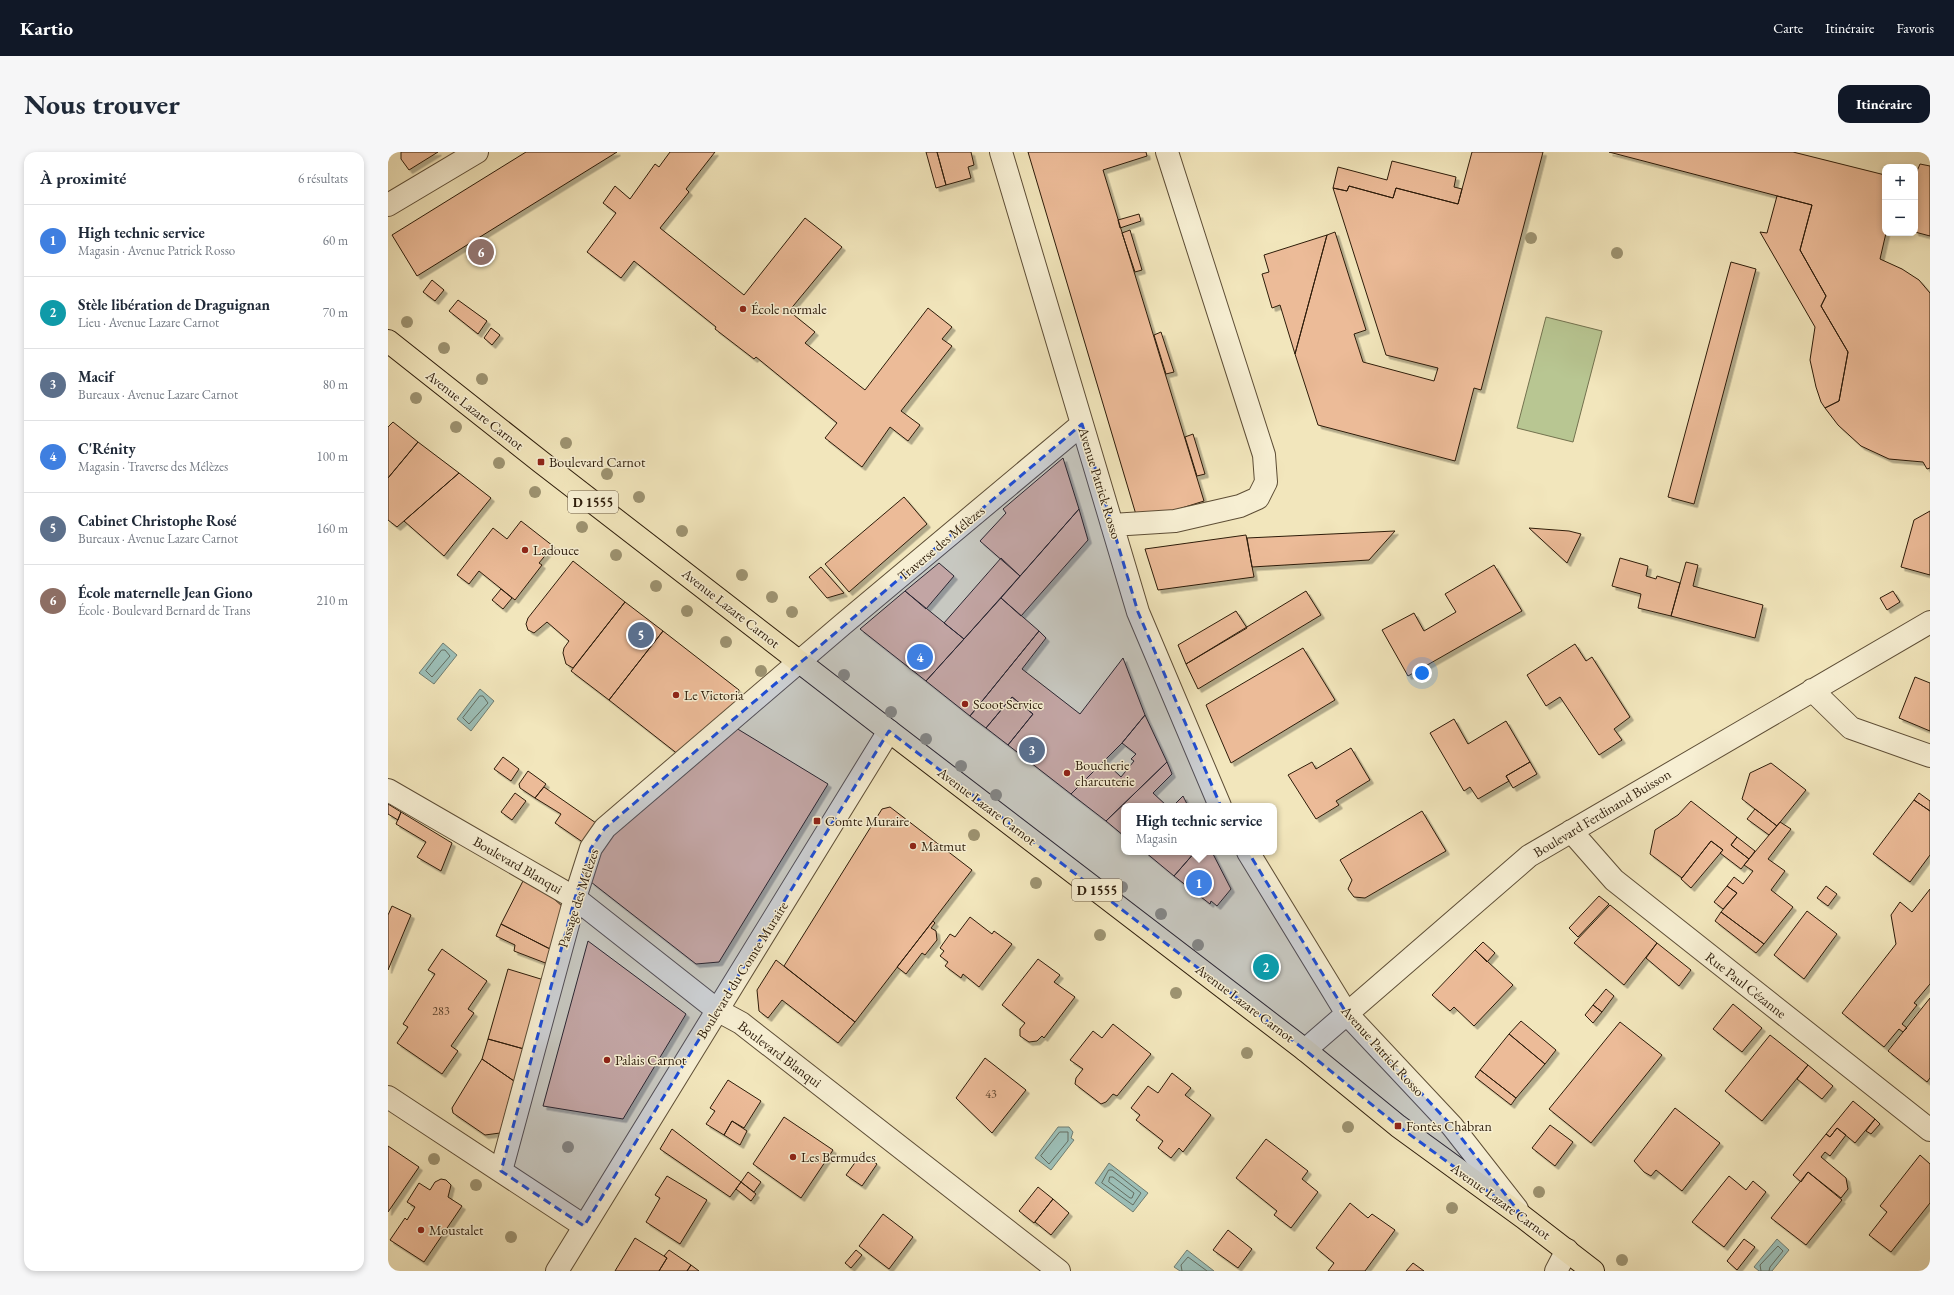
<!DOCTYPE html>
<html lang="fr">
<meta charset="utf-8">
<style>
body{margin:0;font-family:"EB Garamond",serif;background:#f6f6f7;color:#1f2937}
.controls{position:absolute;right:12px;top:12px;display:grid;overflow:hidden;border-radius:8px;box-shadow:0 2px 6px #0003}
.controls button{width:36px;height:36px;display:grid;place-items:center;padding:0;border:0;border-bottom:1px solid #e0e1e3;background:#fff;color:#1f2937;font:20px sans-serif}
.you{position:absolute;left:1034px;top:521px;width:14px;height:14px;margin:-10px;border:3px solid #fff;border-radius:50%;background:#1a73e8;box-shadow:0 0 0 6px #1a73e833}
.badge{display:grid;place-items:center;width:26px;height:26px;border-radius:50%;background:#111827;color:#fff;font-size:13px;font-weight:700}
.pin{position:absolute;translate:-50% -50%;border:2px solid #fff;box-shadow:0 1px 4px #0006}
.popup{position:absolute;left:733px;top:651px;width:156px;height:52px;box-sizing:border-box;display:grid;place-content:center;border-radius:8px;background:#fff;filter:drop-shadow(0 1px 3px #0005);font-size:13px;white-space:nowrap;color:#747a83}
.popup b{font-size:15px;color:#1f2937}
.popup::after{content:'';position:absolute;left:50%;top:100%;margin-left:-8px;border:8px solid transparent;border-top-color:#fff}
.list{margin:0;padding:0;list-style:none}
h2{display:flex;justify-content:space-between;align-items:center;height:52px;margin:0;padding:0 16px;font-size:17px}
h2 small{font-size:13px;font-weight:400;color:#747a83}
.list li{display:grid;grid-template-columns:26px 1fr auto;gap:12px;align-items:center;box-sizing:border-box;height:72px;padding:0 16px;border-top:1px solid #e0e1e3}
.list b{display:block;font-size:15px;white-space:nowrap}
.list p{margin:0;font-size:13px;white-space:nowrap;color:#747a83}
.list em{font-size:13px;font-style:normal;color:#747a83}
.map{position:relative;flex:none;width:1542px;height:1119px;overflow:hidden;border-radius:12px}
header{display:flex;align-items:center;gap:24px;box-sizing:border-box;height:56px;padding:0 20px;background:#111827;color:#fff}
header strong{font-size:19px}
nav{display:flex;gap:22px;margin-inline-start:auto;font-size:14px}
.intro{display:flex;align-items:center;justify-content:space-between;box-sizing:border-box;height:96px;padding:0 24px}
h1{margin:0;font-size:28px}
.button{padding:10px 18px;border-radius:12px;background:#111827;color:#fff;font-size:14px;font-weight:700}
main{display:flex;gap:24px;padding:0 24px}
aside{flex:1;background:#fff;border-radius:12px;box-shadow:0 2px 6px #0003}
.map>svg:first-child{display:block}
.green{fill:#b8c692;stroke:#72714e}
.water{fill:#9cbeb6;stroke:#707d71}
.lines{fill:none;stroke-linecap:round;stroke-linejoin:round}
.shore{stroke:#646d60;stroke-width:1}
.building{fill:#ecbb98;stroke:#2d1c0a;filter:url(#shadow)}
.minor-casing{stroke:#5e4e36;stroke-width:24}
.major-casing{stroke:#2d1c0a;stroke-width:24}
.minor{stroke:#f7efd3;stroke-width:22}
.major{stroke:#f2e6bc;stroke-width:22}
.tree{fill:#9d9371}
.marked{fill:#1d4ed8;fill-opacity:0.2;stroke:#1d4ed8;stroke-width:3;stroke-dasharray:8 5;stroke-linejoin:round}
.poi-dot{fill:#8f2418;stroke:#f7efd3;stroke-width:1.5}
.labels{text-anchor:middle;stroke-width:3;stroke-linejoin:round;paint-order:stroke}
.number-label{font-size:12px;fill:#5d442e}
.shield{fill:#f7efd3;stroke:#6a5b46;stroke-width:1}
.shield-label{font-size:13px;font-weight:bold;fill:#2d1c0a}
.poi-label{font-size:14px;fill:#2d1c0a;stroke:#f7efd3;text-anchor:start}
.street-label{font-size:14px;fill:#2d1c0a;stroke:#f7efd3}
</style>
<header>
<strong>Kartio</strong>
<nav><a>Carte</a><a>Itinéraire</a><a>Favoris</a></nav>
</header>
<div class="intro"><h1>Nous trouver</h1><a class="button">Itinéraire</a></div>
<main>
<aside>
<h2>À proximité<small>6 résultats</small></h2>
<ul class="list">
<li><span class="badge" style="background:#3f7fe0">1</span><div><b>High technic service</b><p>Magasin · Avenue Patrick Rosso</p></div><em>60 m</em></li>
<li><span class="badge" style="background:#0f9aa8">2</span><div><b>Stèle libération de Draguignan</b><p>Lieu · Avenue Lazare Carnot</p></div><em>70 m</em></li>
<li><span class="badge" style="background:#5c6f8a">3</span><div><b>Macif</b><p>Bureaux · Avenue Lazare Carnot</p></div><em>80 m</em></li>
<li><span class="badge" style="background:#3f7fe0">4</span><div><b>C'Rénity</b><p>Magasin · Traverse des Mélèzes</p></div><em>100 m</em></li>
<li><span class="badge" style="background:#5c6f8a">5</span><div><b>Cabinet Christophe Rosé</b><p>Bureaux · Avenue Lazare Carnot</p></div><em>160 m</em></li>
<li><span class="badge" style="background:#8d6e63">6</span><div><b>École maternelle Jean Giono</b><p>École · Boulevard Bernard de Trans</p></div><em>210 m</em></li>
</ul>
</aside>
<div class="map">
<svg width="1542" height="1119" viewBox="0 0 1542 1119">
<defs>
<filter id="shadow"><feDropShadow dx="3.5" dy="3.5" stdDeviation="0" flood-color="#0004"/></filter>
</defs>
<rect width="100%" height="100%" fill="#f2e6bc"/>
<filter id="stains"><feTurbulence type="fractalNoise" baseFrequency=".005" numOctaves="4"/><feColorMatrix values="0 0 0 0 .2 0 0 0 0 .09 0 0 0 0 .02 0 0 0 .5 -.17"/></filter>
<radialGradient id="worn" r=".72"><stop offset=".6" stop-color="#630" stop-opacity="0"/><stop offset="1" stop-color="#630" stop-opacity=".3"/></radialGradient>
<!-- green -->
<path class="green" d="M1158 165 1214 179 1185 290 1129 276Z"/>
<!-- water -->
<path class="water" d="M55 491 69 503 46 532 31 521Z
M92 537 106 549 83 579 69 567Z
M670 975H681L685 980 683 986 686 988 663 1018 647 1006Z
M721 1011 760 1041 745 1060 707 1031Z
M1389 1087 1401 1098 1384 1119H1371L1366 1115Z
M799 1098 826 1119H792L786 1115Z"/>
<g class="lines">
<!-- shore -->
<path class="shore" d="M54 498H57L62 504 44 525 38 519Z
M92 544H95L100 551 81 572 75 566Z
M672 980H680V989L661 1012 653 1004Z
M721 1018H724L753 1041 745 1053 714 1031Z
M722 1025H725L746 1041 744 1046H742L721 1030Z
M794 1119 793 1113 800 1105 819 1119
M1373 1119 1372 1113 1390 1094 1395 1099 1382 1115 1381 1119"/>
</g>
<!-- building -->
<path class="building" d="M13 0H50L21 18 13 7Z
M138 0H229L29 124 4 83Z
M282 0H327L298 37 301 40 272 76 356 143 417 66 454 95 401 159 427 180 417 191 477 238 540 156 564 175 554 187 564 194 513 259 532 273 520 289 502 275 474 315 437 286 449 271 368 205 366 207 327 177 328 175 246 109 233 126 199 100 228 61 215 51 227 34 242 47 267 12 271 15Z
M538 0H549L558 33 548 36Z
M549 0H583L586 13 580 15 583 26 558 33Z
M640 0H758L759 4 715 18 816 349 775 362 749 366Z
M1084 0H1155L1093 238 1086 236 1067 309 930 273 907 202 939 83 947 80 978 178 966 182 975 210 1046 229 1050 216 998 203 945 36 959 39 961 34 1005 46 1008 36 1070 52Z
M1221 0H1405L1497 23 1498 81 1492 107 1514 117 1531 128 1542 141V316L1539 317 1535 310 1501 307 1473 294 1450 273 1437 256 1451 249 1460 200 1433 154 1438 144 1412 98 1424 53Z
M1004 9 1068 25 1066 35 1074 37 1070 52 1008 36 1005 46 961 34 959 39 945 36 950 15 999 28Z
M1532 12 1542 14V84L1527 80V24Z
M1389 44 1424 53 1412 98 1438 144 1433 154 1460 200 1451 249 1437 256 1433 250 1428 235 1422 208 1427 175 1372 80 1379 81Z
M751 62 753 69 732 76 730 68Z
M742 78 754 118 747 120 734 81Z
M939 83 907 202 892 153 884 156 874 122 881 120 876 103Z
M1343 110 1368 117 1306 352 1280 345Z
M44 128 56 138 47 149 35 140Z
M70 148 99 169 90 182 61 159Z
M103 176 112 183 104 193 96 186Z
M773 180 786 220 778 222 766 183Z
M5 270 30 290 0 326V275Z
M805 282 817 322 809 324 797 285Z
M30 290 71 321 9 375 0 368V326Z
M675 306 691 357 632 424 592 389 618 361 615 357Z
M71 321 103 346 56 404 16 369Z
M516 345 539 372 461 440 437 412Z
M691 357 700 388 633 464 613 446Z
M1542 359V423L1513 415 1526 368Z
M133 369 165 394 151 411 154 413 127 448 91 419 81 432 69 423 105 376 119 387Z
M1141 376 1181 379 1193 382 1179 411Z
M1007 379 981 408 864 415 859 386Z
M858 383 866 425 770 438 757 397Z
M613 406 632 424 576 487 556 471Z
M1232 406 1260 414 1258 424 1268 427 1269 424 1292 431 1283 464 1250 456 1253 442 1224 434Z
M185 409 237 450 185 516 178 512 175 501 176 496 181 489 159 470 146 481 140 478 138 472 140 466Z
M1298 410 1310 413 1305 434 1375 453 1367 486 1283 464Z
M551 411 566 424 538 457 517 439Z
M1106 413 1134 459 1020 524 994 478 1026 461 1036 479 1068 460 1057 442Z
M433 415 456 441 439 446 421 425Z
M113 437 124 446 115 457 104 448Z
M517 439 576 487 538 529 472 477Z
M918 439 933 463 810 537 798 512Z
M1505 439 1512 450 1499 458 1492 446Z
M613 446 651 479 582 564 538 529Z
M237 450 275 479 221 548 183 519Z
M848 459 859 476 798 512 790 493Z
M275 479 351 538 347 557 291 603 221 548Z
M651 479 658 486 634 517 692 562 735 506 757 563 734 591 683 642 620 593 645 562 624 545 598 576 582 564Z
M1187 492 1198 509 1204 505 1242 565 1226 577 1234 588 1211 603 1172 545 1158 554 1139 523Z
M915 496 947 548 843 611 818 553Z
M1527 525 1542 531V579L1511 566Z
M624 545 645 562 620 593 598 576Z
M757 563 779 610 718 669 683 642 716 609 733 625 746 609 743 607 748 602 734 591Z
M1066 567 1080 592 1118 569 1142 610 1118 624 1121 629 1090 647 1082 635 1076 639 1042 581Z
M348 576 440 632 331 810 308 812 203 730 213 696 233 669Z
M963 596 982 628 948 649 951 653 928 667 900 623 924 610 928 617Z
M115 605 131 617 123 629 106 617Z
M779 610 784 622 765 641 779 654H736V684L718 669Z
M1142 610 1149 622 1125 636 1118 624Z
M1383 611 1418 638 1389 674 1354 647 1362 621Z
M140 619 158 632 147 646 132 636 131 632Z
M156 635 208 671 196 691 167 671 173 662 147 646Z
M127 641 138 649 124 668 113 660Z
M1531 641 1542 649V659L1526 648Z
M795 644 800 654H785Z
M1526 648 1542 659V703L1522 730 1485 702Z
M1303 649 1349 685 1343 693 1361 707 1353 717 1332 701 1335 698 1323 689 1294 726 1262 702 1267 678 1290 663Z
M0 652 13 660 10 668 0 662Z
M502 655 584 718 467 870 396 814 494 657Z
M1367 657 1389 674 1381 683 1359 667Z
M1034 659 1058 699 977 746 966 745 960 737 964 728 952 708Z
M13 660 64 691 53 719 29 705 38 690 8 672Z
M1392 670 1403 677 1380 707 1397 719 1383 738 1405 755 1376 792 1333 760 1349 741 1339 734 1346 725 1355 732 1365 719 1356 713Z
M1349 685 1367 699 1361 707 1343 693Z
M1323 689 1335 698 1303 736 1293 727Z
M757 700H807L786 724Z
M807 700H824L843 737 829 754 823 749 822 752 786 724Z
M135 729 164 745 176 756 164 798 113 772Z
M1339 734 1349 741 1335 757 1326 750Z
M1438 734 1449 742 1440 754 1429 746Z
M1542 737V832L1526 851 1529 853 1514 872 1519 876 1515 880 1511 877 1496 895 1454 861 1508 792 1503 763 1512 750 1524 760Z
M1211 744 1221 752 1190 785 1181 776Z
M1222 753 1269 791 1236 833 1186 791Z
M4 754 23 763 0 818V763Z
M1419 759 1449 782 1416 827 1386 803Z
M1333 760 1376 792 1368 801 1327 769Z
M582 765 604 782 606 779 624 792 591 835 575 822 573 826 557 814 560 810 552 804 556 799 552 796 562 782 567 785Z
M545 769 547 771 543 776 548 779 549 788 537 803 534 801 518 822 509 815Z
M113 772 164 798 160 812 126 799 127 793 108 784Z
M200 789 298 862 235 967 155 954Z
M1095 790 1107 801 1099 810 1087 798Z
M1269 791 1303 818 1291 834 1258 806Z
M54 797 99 829 80 857 86 861 63 894 70 899 54 922 9 891 20 875 15 872 47 822 40 818Z
M1087 798 1125 833 1086 874 1066 855 1062 859 1044 843Z
M650 807 672 823 666 830 687 845 656 886 654 884 649 889 641 890 632 884V877L637 871 614 853Z
M388 808 467 870 450 891 394 848 380 866 371 859 369 838Z
M120 817 156 828 136 897 100 887Z
M1218 837 1226 844 1214 860 1205 853Z
M1542 846V926L1539 930 1500 899Z
M1345 852 1374 876 1354 900 1325 877Z
M1205 853 1214 860 1205 871 1197 863Z
M1133 869 1168 898 1157 912 1121 882Z
M1232 870 1274 903 1203 991 1161 957Z
M725 872 763 902 729 944 725 942 718 950 713 952 687 932 688 926 695 917 682 908 705 879 714 886Z
M1121 882 1157 912 1128 946 1092 918Z
M1382 883 1420 913 1374 969 1337 939Z
M100 887 136 897 126 929 94 907Z
M597 906 638 938 604 981 568 946Z
M94 907 126 929 112 981 97 983 65 961 64 956Z
M1420 913 1445 934 1434 947 1409 927Z
M1092 918 1128 946 1123 953 1087 925Z
M784 921 803 936 797 943 823 963 795 1000 791 996 783 1006 770 996 775 989 748 968 752 963 743 956 760 934 770 941Z
M340 928 373 949 356 976 344 969 336 983 318 972 327 959 322 956Z
M1465 949 1487 967 1467 991 1449 976 1442 985 1438 982Z
M1287 956 1332 991 1294 1039 1268 1018 1263 1024 1256 1020 1246 1009Z
M396 965 445 998 413 1046 365 1012Z
M1487 967 1492 972 1483 982 1478 979Z
M344 969 359 979 352 993 336 983Z
M1162 973 1185 990 1167 1014 1144 996Z
M1449 976 1458 983 1442 1004 1437 1000 1433 1005 1458 1026 1460 1037 1453 1046 1420 1020 1413 1030 1405 1023 1438 982 1442 985Z
M284 977 353 1030 342 1045 272 997Z
M878 987 920 1019 914 1027 930 1040 903 1076 886 1063 889 1059 848 1026Z
M0 994 31 1015 0 1060Z
M474 1001 489 1012 474 1034 458 1023Z
M1532 1003 1542 1012V1051L1503 1100 1481 1083 1499 1060 1492 1054Z
M360 1020 373 1030 366 1040 353 1030Z
M1420 1020 1454 1048 1418 1093 1383 1066Z
M279 1024 319 1048 292 1092 258 1070 272 1046 267 1043Z
M1341 1024 1358 1038 1365 1029 1378 1040 1336 1095 1304 1070Z
M53 1027 58 1028 63 1033 60 1045 74 1054 36 1110 2 1088 17 1066 19 1068 27 1055 19 1050 31 1031 42 1038 47 1030Z
M353 1030 368 1042 363 1049 348 1037Z
M650 1035 665 1047 646 1071 631 1059Z
M665 1047 681 1061 663 1083 647 1070Z
M962 1051 980 1066 984 1062 1007 1078 977 1119H940L946 1111 928 1096Z
M495 1062 525 1085 501 1117 471 1094Z
M840 1078 864 1097 850 1116 825 1098Z
M247 1086 279 1106 271 1119H227Z
M1356 1087 1367 1095 1349 1118 1339 1109Z
M281 1098 303 1113 299 1119H271L279 1106 276 1104Z
M468 1098 474 1103 463 1116 457 1111Z
M1025 1111 1036 1119H1018Z
M303 1113 311 1119H299Z"/>
<g class="lines">
<defs>
<path id="minor" d="M613 0 750 460 832 654
M0 53 89 0
M724 373 787 369 852 354 870 346 878 330 876 303 779 0
M1424 538 1463 576 1542 604
M0 638 187 746 329 858 353 871 671 1119
M1183 679 1226 728 1542 978
M860 700 959 862 1064 974 1129 1057
M917 898 1141 704 1542 470
M0 945 196 1074
M113 1019 187 746 203 696 217 676 454 473 694 272
M169 1119 501 579
M1168 1119 1179 1098"/>
<path id="major" d="M0 189 153 310 501 579 917 898 1010 974 1135 1065 1205 1119"/>
</defs>
<!-- minor casing -->
<use href="#minor" class="minor-casing"/>
<!-- major casing -->
<use href="#major" class="major-casing"/>
<!-- minor -->
<use href="#minor" class="minor"/>
<!-- major -->
<use href="#major" class="major"/>
</g>
<!-- trees -->
<g class="tree">
<circle cx="1143" cy="86" r="6"/>
<circle cx="1229" cy="101" r="6"/>
<circle cx="19" cy="170" r="6"/>
<circle cx="56" cy="196" r="6"/>
<circle cx="94" cy="227" r="6"/>
<circle cx="28" cy="246" r="6"/>
<circle cx="68" cy="275" r="6"/>
<circle cx="178" cy="291" r="6"/>
<circle cx="111" cy="311" r="6"/>
<circle cx="219" cy="322" r="6"/>
<circle cx="147" cy="340" r="6"/>
<circle cx="251" cy="345" r="6"/>
<circle cx="194" cy="375" r="6"/>
<circle cx="294" cy="379" r="6"/>
<circle cx="228" cy="403" r="6"/>
<circle cx="354" cy="423" r="6"/>
<circle cx="268" cy="434" r="6"/>
<circle cx="384" cy="445" r="6"/>
<circle cx="299" cy="459" r="6"/>
<circle cx="404" cy="460" r="6"/>
<circle cx="338" cy="490" r="6"/>
<circle cx="373" cy="519" r="6"/>
<circle cx="456" cy="523" r="6"/>
<circle cx="503" cy="560" r="6"/>
<circle cx="538" cy="587" r="6"/>
<circle cx="573" cy="614" r="6"/>
<circle cx="608" cy="643" r="6"/>
<circle cx="586" cy="683" r="6"/>
<circle cx="648" cy="731" r="6"/>
<circle cx="734" cy="735" r="6"/>
<circle cx="773" cy="762" r="6"/>
<circle cx="712" cy="783" r="6"/>
<circle cx="810" cy="793" r="6"/>
<circle cx="788" cy="841" r="6"/>
<circle cx="859" cy="901" r="6"/>
<circle cx="960" cy="975" r="6"/>
<circle cx="180" cy="995" r="6"/>
<circle cx="46" cy="1007" r="6"/>
<circle cx="88" cy="1033" r="6"/>
<circle cx="1151" cy="1040" r="6"/>
<circle cx="1064" cy="1056" r="6"/>
<circle cx="123" cy="1085" r="6"/>
<circle cx="1234" cy="1108" r="6"/>
</g>
<!-- marked area -->
<path class="marked" d="M694 272 750 460 834 657 959 862 1064 974 1135 1065 1010 974 917 898 501 579 196 1074 113 1019 187 746 203 696 217 676Z"/>
<!-- markers -->
<g class="poi-dot">
<circle cx="355" cy="157" r="4"/>
<rect x="149" y="306" width="8" height="8" rx="2"/>
<circle cx="137" cy="398" r="4"/>
<circle cx="288" cy="543" r="4"/>
<circle cx="577" cy="552" r="4"/>
<circle cx="679" cy="621" r="4"/>
<rect x="425" y="665" width="8" height="8" rx="2"/>
<circle cx="525" cy="694" r="4"/>
<circle cx="219" cy="908" r="4"/>
<rect x="1006" y="970" width="8" height="8" rx="2"/>
<circle cx="405" cy="1005" r="4"/>
<circle cx="33" cy="1078" r="4"/>
</g>
<g class="labels">
<!-- number labels -->
<g class="number-label">
<text x="53" y="863">283</text>
<text x="603" y="946">43</text>
</g>
<!-- shield labels -->
<g class="shield">
<rect x="180" y="339" width="50" height="22" rx="3"/>
<rect x="684" y="727" width="50" height="22" rx="3"/>
</g>
<g class="shield-label">
<text x="205" y="355">D 1555</text>
<text x="709" y="743">D 1555</text>
</g>
<!-- poi labels -->
<g class="poi-label">
<text x="363" y="162">École normale</text>
<text x="161" y="315">Boulevard Carnot</text>
<text x="145" y="403">Ladouce</text>
<text x="296" y="548">Le Victoria</text>
<text x="585" y="557">Scoot Service</text>
<text x="687" y="618">Boucherie<tspan x="687" dy="16">charcuterie</tspan></text>
<text x="437" y="674">Comte Muraire</text>
<text x="533" y="699">Matmut</text>
<text x="227" y="913">Palais Carnot</text>
<text x="1018" y="979">Fontès Chabran</text>
<text x="413" y="1010">Les Bermudes</text>
<text x="41" y="1083">Moustalet</text>
</g>
<!-- street labels -->
<g class="street-label">
<text transform="translate(87 258) rotate(38)" y="5">Avenue Lazare Carnot</text>
<text transform="translate(712 331) rotate(73)" y="5">Avenue Patrick Rosso</text>
<text transform="translate(553 391) rotate(-40)" y="5">Traverse des Mélèzes</text>
<text transform="translate(343 456) rotate(38)" y="5">Avenue Lazare Carnot</text>
<text transform="translate(599 654) rotate(37)" y="5">Avenue Lazare Carnot</text>
<text transform="translate(1214 661) rotate(-31)" y="5">Boulevard Ferdinand Buisson</text>
<text transform="translate(130 713) rotate(30)" y="5">Boulevard Blanqui</text>
<text transform="translate(190 746) rotate(-72)" y="5">Passage des Mélèzes</text>
<text transform="translate(354 818) rotate(-58)" y="5">Boulevard du Comte Muraire</text>
<text transform="translate(1358 833) rotate(38)" y="5">Rue Paul Cézanne</text>
<text transform="translate(857 851) rotate(37)" y="5">Avenue Lazare Carnot</text>
<text transform="translate(995 899) rotate(48)" y="5">Avenue Patrick Rosso</text>
<text transform="translate(392 902) rotate(37)" y="5">Boulevard Blanqui</text>
<text transform="translate(1113 1049) rotate(36)" y="5">Avenue Lazare Carnot</text>
</g>
</g>
<rect width="100%" height="100%" filter="url(#stains)"/>
<rect width="100%" height="100%" fill="url(#worn)"/>
</svg>
<div class="controls">
<button>+</button>
<button>−</button>
</div>
<div class="you"></div>
<div class="pin badge" style="left:811px;top:731px;background:#3f7fe0">1</div>
<div class="popup"><b>High technic service</b>Magasin</div>
<div class="pin badge" style="left:878px;top:815px;background:#0f9aa8">2</div>
<div class="pin badge" style="left:644px;top:598px;background:#5c6f8a">3</div>
<div class="pin badge" style="left:532px;top:505px;background:#3f7fe0">4</div>
<div class="pin badge" style="left:253px;top:483px;background:#5c6f8a">5</div>
<div class="pin badge" style="left:93px;top:100px;background:#8d6e63">6</div>
</div>
</main>
